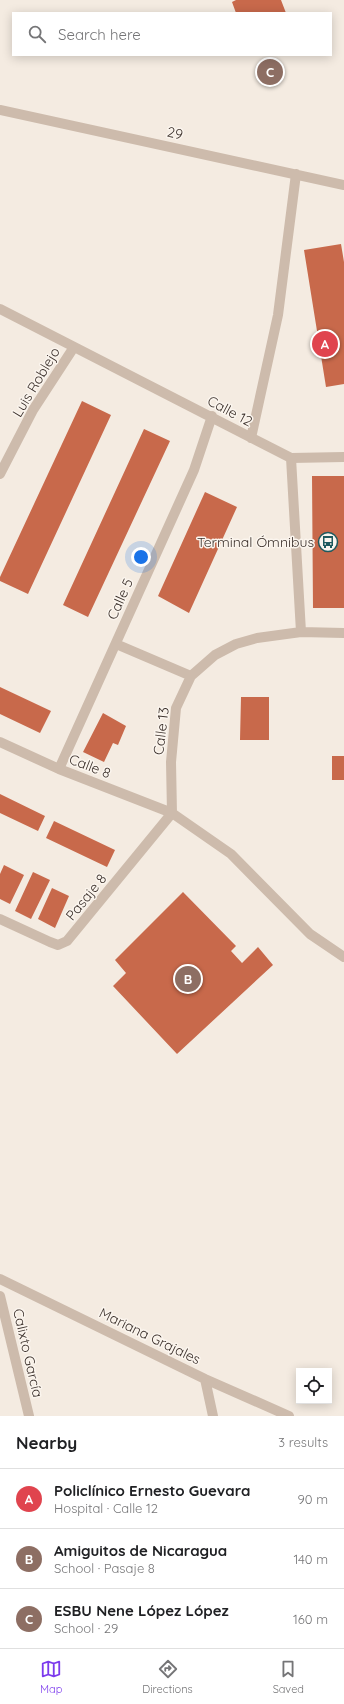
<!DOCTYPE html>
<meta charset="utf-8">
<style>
body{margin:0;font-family:Quicksand,sans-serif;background:#f6f6f6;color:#202124}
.controls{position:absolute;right:12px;bottom:12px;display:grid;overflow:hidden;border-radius:0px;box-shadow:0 2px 10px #0003}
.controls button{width:36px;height:36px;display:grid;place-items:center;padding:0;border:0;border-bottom:1px solid #e0e0e0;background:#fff;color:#202124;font:20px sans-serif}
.you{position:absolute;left:141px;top:557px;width:14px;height:14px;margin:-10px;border:3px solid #fff;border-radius:50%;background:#1a73e8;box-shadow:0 0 0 6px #1a73e833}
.badge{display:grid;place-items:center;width:26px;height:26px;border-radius:50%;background:#7c3aed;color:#fff;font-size:13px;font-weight:700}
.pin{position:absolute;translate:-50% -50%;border:2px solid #fff;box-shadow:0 1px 4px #0006}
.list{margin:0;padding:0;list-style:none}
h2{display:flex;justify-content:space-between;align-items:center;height:52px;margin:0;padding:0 16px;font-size:17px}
h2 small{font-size:13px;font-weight:400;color:#757577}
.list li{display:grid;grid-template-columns:26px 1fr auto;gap:12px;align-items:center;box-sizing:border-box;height:60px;padding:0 16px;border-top:1px solid #e0e0e0}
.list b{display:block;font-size:15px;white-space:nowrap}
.list p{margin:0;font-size:13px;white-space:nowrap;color:#757577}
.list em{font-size:13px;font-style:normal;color:#757577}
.icon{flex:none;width:22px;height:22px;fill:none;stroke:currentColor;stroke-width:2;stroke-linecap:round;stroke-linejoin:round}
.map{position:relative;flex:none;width:344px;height:1416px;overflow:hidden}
.search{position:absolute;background:#fff;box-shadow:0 2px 10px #0003;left:12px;right:12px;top:12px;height:44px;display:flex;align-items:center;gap:10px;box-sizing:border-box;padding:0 14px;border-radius:0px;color:#757577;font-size:15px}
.sheet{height:232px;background:#fff}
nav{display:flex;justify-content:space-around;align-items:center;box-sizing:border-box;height:56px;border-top:1px solid #e0e0e0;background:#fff;font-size:11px;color:#757577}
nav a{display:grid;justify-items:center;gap:2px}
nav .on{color:#7c3aed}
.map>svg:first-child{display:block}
.building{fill:#c8694b}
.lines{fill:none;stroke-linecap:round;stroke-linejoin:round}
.service{stroke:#cdbbac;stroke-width:10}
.minor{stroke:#cdbbac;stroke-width:10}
.labels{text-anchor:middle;stroke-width:3;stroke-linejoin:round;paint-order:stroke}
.street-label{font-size:14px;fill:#3b302b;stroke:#fbf5ee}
.poi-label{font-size:14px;fill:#3b302b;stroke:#fbf5ee;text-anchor:end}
</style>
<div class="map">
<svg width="344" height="1416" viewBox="0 0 344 1416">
<rect width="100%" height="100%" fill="#f4ebe1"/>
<!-- building -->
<path class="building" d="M236 0H281L286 13H236L232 2Z
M341 244 344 262V384L326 387 304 250Z
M82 401 111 415 28 594 0 581V577Z
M144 429 170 441 88 617 63 605Z
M312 476H344V608H313Z
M205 492 237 507 189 613 158 596Z
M0 687 51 711 40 733 0 714Z
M241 697H269V740H240Z
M103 713 126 726 118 745 113 743 104 762 83 752Z
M332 756H344V780H332Z
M0 794 45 816 38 831 0 813Z
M54 821 115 850 107 867 46 838Z
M4 865 24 875 10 904 0 899V874Z
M33 872 50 880 31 919 15 911Z
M52 888 69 896 55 928 38 919Z
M183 892 236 946 231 951 242 963 258 947 273 965 177 1054 113 986 126 973 115 960Z"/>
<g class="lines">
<!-- service -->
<path class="service" d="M291 458 344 457"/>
<!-- minor -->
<path class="minor" d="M0 110 344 185
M0 309 291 458 301 632
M251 438 278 315 296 174
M0 474 33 410 74 347
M116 644 191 676
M0 742 59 769 172 813 231 854 310 934 344 957
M59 769 194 470 212 416
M172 813 171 762 176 708 191 676 215 655 236 644 257 638 301 632 344 633
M0 919 50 942 58 945 67 941 172 813
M0 1279 205 1379 289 1416
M0 1296 29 1416
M205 1379 213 1416"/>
</g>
<!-- icons -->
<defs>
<symbol id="bus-ring" viewBox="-11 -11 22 22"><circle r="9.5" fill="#fbf5ee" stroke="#1f5a5e" stroke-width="1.5"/><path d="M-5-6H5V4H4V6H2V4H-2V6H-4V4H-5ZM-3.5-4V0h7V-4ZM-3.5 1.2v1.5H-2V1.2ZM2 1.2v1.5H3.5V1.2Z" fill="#1f5a5e"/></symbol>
</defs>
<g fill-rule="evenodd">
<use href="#bus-ring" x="317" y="531" width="22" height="22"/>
</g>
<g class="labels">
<!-- street labels -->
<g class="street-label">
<text transform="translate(175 133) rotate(12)" y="5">29</text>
<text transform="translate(36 382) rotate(-59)" y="5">Luis Roblejo</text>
<text transform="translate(230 411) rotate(28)" y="5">Calle 12</text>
<text transform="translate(120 599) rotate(-66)" y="5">Calle 5</text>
<text transform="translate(161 731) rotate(-83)" y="5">Calle 13</text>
<text transform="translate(90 766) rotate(21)" y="5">Calle 8</text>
<text transform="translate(86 897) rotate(-51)" y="5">Pasaje 8</text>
<text transform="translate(150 1336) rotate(26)" y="5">Mariana Grajales</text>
<text transform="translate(28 1353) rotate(77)" y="5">Calixto García</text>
</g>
<!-- poi labels -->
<g class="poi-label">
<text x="314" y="547">Terminal Ómnibus</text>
</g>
</g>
</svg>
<div class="controls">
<button><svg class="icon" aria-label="locate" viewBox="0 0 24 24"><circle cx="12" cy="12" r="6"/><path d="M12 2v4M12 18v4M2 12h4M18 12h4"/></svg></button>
</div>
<div class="you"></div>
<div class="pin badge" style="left:325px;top:344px;background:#e0444e">A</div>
<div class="pin badge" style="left:188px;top:979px;background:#8d6e63">B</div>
<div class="pin badge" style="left:270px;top:72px;background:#8d6e63">C</div>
<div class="search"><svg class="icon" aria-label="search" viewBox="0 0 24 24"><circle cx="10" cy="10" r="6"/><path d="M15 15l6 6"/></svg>Search here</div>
</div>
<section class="sheet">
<h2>Nearby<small>3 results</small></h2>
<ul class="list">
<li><span class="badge" style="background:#e0444e">A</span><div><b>Policlínico Ernesto Guevara</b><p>Hospital · Calle 12</p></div><em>90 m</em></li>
<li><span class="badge" style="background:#8d6e63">B</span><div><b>Amiguitos de Nicaragua</b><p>School · Pasaje 8</p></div><em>140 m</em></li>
<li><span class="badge" style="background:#8d6e63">C</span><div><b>ESBU Nene López López</b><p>School · 29</p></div><em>160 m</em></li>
</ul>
</section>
<nav>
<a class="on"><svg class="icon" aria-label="map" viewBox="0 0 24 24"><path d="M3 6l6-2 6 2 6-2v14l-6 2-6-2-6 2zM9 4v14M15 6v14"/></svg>Map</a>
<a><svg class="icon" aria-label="directions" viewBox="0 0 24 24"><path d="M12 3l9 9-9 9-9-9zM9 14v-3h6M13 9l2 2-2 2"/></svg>Directions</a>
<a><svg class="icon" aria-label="saved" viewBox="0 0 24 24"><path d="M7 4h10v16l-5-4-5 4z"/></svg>Saved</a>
</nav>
